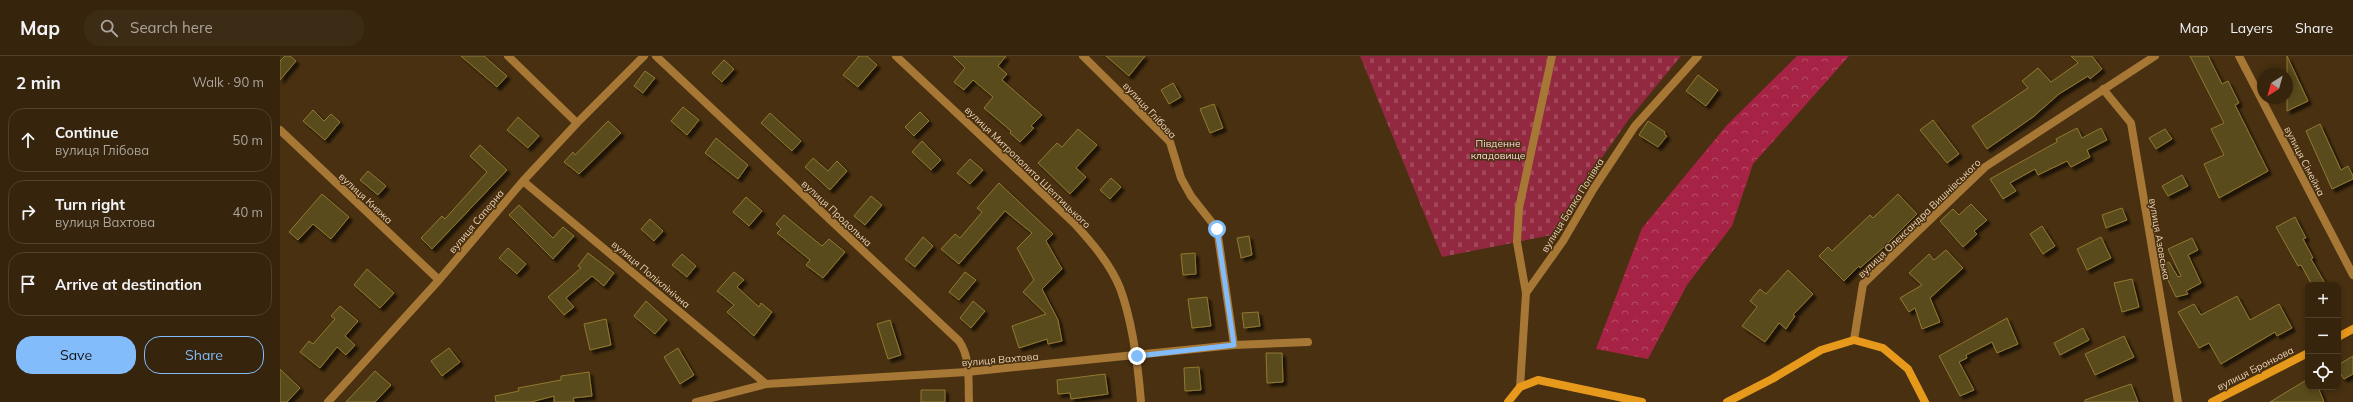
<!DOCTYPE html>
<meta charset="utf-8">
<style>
body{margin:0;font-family:Mulish,sans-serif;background:#3d2c15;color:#f1f3f6}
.controls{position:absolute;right:12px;bottom:12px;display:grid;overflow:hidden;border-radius:8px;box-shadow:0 2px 6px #0003}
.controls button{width:36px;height:36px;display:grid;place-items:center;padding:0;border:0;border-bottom:1px solid #50412d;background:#36240c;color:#f1f3f6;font:20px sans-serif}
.compass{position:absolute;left:1977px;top:12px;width:36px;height:36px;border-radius:50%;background:#36240c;box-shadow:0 2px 6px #0003;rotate:217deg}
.stop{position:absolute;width:12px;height:12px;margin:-9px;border:3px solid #83bcfb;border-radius:50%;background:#fff}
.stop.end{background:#83bcfb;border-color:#fff;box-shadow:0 1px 4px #0008}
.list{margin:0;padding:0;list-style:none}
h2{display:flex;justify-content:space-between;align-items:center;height:52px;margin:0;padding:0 16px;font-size:17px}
h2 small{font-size:13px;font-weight:400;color:#aaa49d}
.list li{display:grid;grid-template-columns:26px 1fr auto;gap:12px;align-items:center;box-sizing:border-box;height:64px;margin:0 8px 8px;padding:0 8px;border:1px solid #50412d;border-radius:16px}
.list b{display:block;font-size:15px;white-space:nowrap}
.list p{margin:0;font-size:13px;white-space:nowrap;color:#aaa49d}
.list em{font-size:13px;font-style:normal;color:#aaa49d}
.actions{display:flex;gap:8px;padding:12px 16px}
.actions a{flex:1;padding:9px 0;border:1px solid #83bcfb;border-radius:16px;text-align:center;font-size:14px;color:#83bcfb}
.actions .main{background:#83bcfb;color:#111}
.icon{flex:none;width:22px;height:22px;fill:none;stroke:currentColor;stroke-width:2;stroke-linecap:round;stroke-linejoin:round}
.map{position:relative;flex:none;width:2073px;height:346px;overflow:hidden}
header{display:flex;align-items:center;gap:24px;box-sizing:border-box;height:56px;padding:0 20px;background:#36240c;border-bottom:1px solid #50412d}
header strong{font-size:19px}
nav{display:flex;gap:22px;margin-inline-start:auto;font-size:14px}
.search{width:280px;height:36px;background:#3d2c15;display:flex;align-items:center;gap:10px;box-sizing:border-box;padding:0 14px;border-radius:16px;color:#aaa49d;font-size:15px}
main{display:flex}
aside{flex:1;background:#36240c}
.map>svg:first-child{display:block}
.forest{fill:url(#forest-crowns)}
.cemetery{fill:url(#cemetery-stones)}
.building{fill:#5a4b1e;stroke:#917930;filter:url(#shadow)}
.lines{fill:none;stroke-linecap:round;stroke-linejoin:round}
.lane{stroke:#a77735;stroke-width:8}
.street{stroke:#a77735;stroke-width:8}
.secondary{stroke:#e7991b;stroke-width:8}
.route{stroke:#83bcfb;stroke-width:5}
.labels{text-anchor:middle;stroke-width:3;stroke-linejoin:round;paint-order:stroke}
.street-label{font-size:10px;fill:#ecd3b5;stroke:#483010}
.park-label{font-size:10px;fill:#fcd9dd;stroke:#483010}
</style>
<header>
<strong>Map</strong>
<div class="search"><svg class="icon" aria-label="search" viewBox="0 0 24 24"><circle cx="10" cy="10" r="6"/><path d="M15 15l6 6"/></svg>Search here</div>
<nav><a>Map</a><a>Layers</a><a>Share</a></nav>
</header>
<main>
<aside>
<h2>2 min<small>Walk · 90 m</small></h2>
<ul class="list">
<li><svg class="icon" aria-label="ahead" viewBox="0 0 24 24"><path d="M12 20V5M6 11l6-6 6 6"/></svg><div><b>Continue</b><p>вулиця Глібова</p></div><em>50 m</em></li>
<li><svg class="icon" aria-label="right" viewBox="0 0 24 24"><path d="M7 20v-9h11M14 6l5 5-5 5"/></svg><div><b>Turn right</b><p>вулиця Вахтова</p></div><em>40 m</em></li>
<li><svg class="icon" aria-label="arrive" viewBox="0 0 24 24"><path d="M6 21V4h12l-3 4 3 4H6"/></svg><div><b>Arrive at destination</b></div></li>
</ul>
<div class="actions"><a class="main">Save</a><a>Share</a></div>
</aside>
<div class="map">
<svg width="2073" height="346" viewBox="0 0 2073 346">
<defs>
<pattern id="forest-crowns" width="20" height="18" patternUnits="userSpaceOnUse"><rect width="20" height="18" fill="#a62345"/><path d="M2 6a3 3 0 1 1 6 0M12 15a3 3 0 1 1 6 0" fill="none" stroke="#b74c66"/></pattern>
<pattern id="cemetery-stones" width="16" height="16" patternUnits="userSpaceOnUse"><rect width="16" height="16" fill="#922941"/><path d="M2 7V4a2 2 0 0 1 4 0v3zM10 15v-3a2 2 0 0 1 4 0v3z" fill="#a1475a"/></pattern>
<filter id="shadow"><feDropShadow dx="3.5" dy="3.5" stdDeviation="1" flood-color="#0009"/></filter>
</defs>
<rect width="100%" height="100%" fill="#483010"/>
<!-- forest -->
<path class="forest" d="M1517 0H1569L1473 108 1452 170 1407 229 1368 303 1316 293 1362 172 1447 69Z"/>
<!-- cemetery -->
<path class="cemetery" d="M1080 0H1401L1349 63 1309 120 1277 178 1162 201Z"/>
<!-- building -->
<path class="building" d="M5 0H10L16 5 0 24V5Z
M181 0H204L227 20 217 31Z
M579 0H587L597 9 578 31 563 19Z
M673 0H726L718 10 727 18 722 24 762 59 751 70 754 72 740 86 730 77 731 75 704 52 713 41 693 24 684 34 674 26 685 12Z
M826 0H865L849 20Z
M1791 0H1812L1822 13 1810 23 1808 20 1779 38 1753 61 1707 93 1692 70 1748 32 1742 25 1758 12 1771 26 1798 7Z
M1910 0H1928L1942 28 1948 25 1959 47 1955 49 1988 115 1939 142 1924 108 1944 99 1931 73 1944 67Z
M2007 0 2028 45 2007 55Z
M444 4 454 13 442 26 432 17Z
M365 15 375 22 363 37 354 30Z
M1418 19 1438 34 1426 50 1406 35Z
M893 27 901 41 889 48 881 34Z
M934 48 943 72 930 77 920 53Z
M403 51 419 64 407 79 391 65Z
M33 54 44 65 51 58 60 66 45 84 23 65Z
M640 56 649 65 634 80 625 71Z
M490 57 521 85 512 95 481 67Z
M238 61 259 80 248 92 227 74Z
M1653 64 1679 98 1667 107 1640 74Z
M328 65 341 77 299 118 284 106 293 96 295 99Z
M1368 65 1385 76 1384 78 1387 80 1378 91 1359 79Z
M2040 68 2061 114 2068 110 2073 120V123L2052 133 2026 75Z
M1797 72 1802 82 1821 72 1827 84 1807 94 1810 101 1791 111 1787 105 1758 119 1755 113 1730 127 1736 135 1723 143 1710 123 1777 86 1776 83Z
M798 73 817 89 796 112 806 121 790 138 758 107 777 87 782 91Z
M1885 73 1892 83 1876 93 1869 82Z
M436 82 468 109 458 123 425 97Z
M642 85 661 104 651 114 632 96Z
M200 89 227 114 152 193 141 182 162 160 165 163 207 116 190 100Z
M533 102 548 115 557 105 567 115 550 134 525 111Z
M690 103 703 114 690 128 677 117Z
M88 115 106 130 98 139 80 124Z
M1902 119 1908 130 1888 140 1882 130Z
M831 122 841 131 830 143 820 134Z
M719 127 773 178 766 185 782 213 762 233 778 264 782 285 768 288 767 283 739 292 732 270 766 258 743 236 754 224 737 192 752 177 725 155 679 208 661 193 675 178 680 182 702 156 697 152Z
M42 138 69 161 51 183 33 168 18 184 9 176Z
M1618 138 1637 158 1604 191 1580 212 1579 210 1564 225 1539 200 1548 191 1552 195 1590 159 1593 162Z
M591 140 602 149 585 169 574 160Z
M466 141 482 155 469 170 453 156Z
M1691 148 1707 164 1694 175 1697 178 1683 191 1660 165 1673 153 1679 159Z
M239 149 273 182 283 171 294 180 273 203 229 159Z
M1842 152 1847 164 1826 172 1822 159Z
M504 159 542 190 549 183 565 196 543 222 526 209 530 204 497 177 501 173 496 168Z
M2015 161 2026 182 2023 183 2033 202 2031 203 2046 229H2032L2021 209 2018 210 1996 171Z
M370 163 383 175 374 185 361 173Z
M1762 170 1775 190 1763 198 1750 178Z
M969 180 972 199 961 202 957 182Z
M643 181 653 190 635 211 625 203Z
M1821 181 1831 202 1807 214 1797 193Z
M1912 182 1918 194 1908 199 1921 227 1906 235 1908 238 1896 241 1881 210 1889 206 1898 221 1901 220 1888 193Z
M228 192 246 208 237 218 219 202Z
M1666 194 1683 212 1650 242 1660 266 1642 273 1635 252 1629 256 1620 242 1642 229 1629 217 1649 198 1654 204Z
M308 197 334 217 324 230 312 220 286 242 294 251 284 259 268 241 301 212 298 210Z
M915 197 916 218 903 219 901 198Z
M402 198 416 210 407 221 392 209Z
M87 213 114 237 100 252 74 229Z
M1508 214 1533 238 1513 259 1515 260 1506 273 1499 267 1485 286 1462 270 1477 251 1470 245 1480 233 1486 238Z
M454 216 464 224 457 231 479 251 481 247 492 256 474 280 447 256 454 249 437 235Z
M685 216 696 224 679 244 669 236Z
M1852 223 1859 251 1842 256 1834 227Z
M1957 240 1970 264 1999 248 2012 272 1997 280 1995 276 1941 308 1929 287 1919 292 1898 256 1914 248 1921 259Z
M927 241 931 270 912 272 908 243Z
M366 245 387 264 375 278 354 260Z
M693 245 705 255 691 272 680 262Z
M60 250 78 265 65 280 75 289 66 299 57 291 40 312 20 296 29 285 33 288 55 263 51 260Z
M978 256 980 270 964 272 962 257Z
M1727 262 1738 288 1717 297 1712 286 1686 299 1687 302 1679 306 1694 334 1680 340 1659 300Z
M326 263 331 289 310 294 304 268Z
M610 264 621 299 608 303 597 268Z
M1803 272 1809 284 1780 299 1774 287Z
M1844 280 1854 301 1815 319 1805 298Z
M169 292 180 306 162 320 151 305Z
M398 292 414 319 400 328 384 301Z
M986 297H1002L1003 326 987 327Z
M2073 300V318L2064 323 2058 314V309Z
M919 311 921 334 905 335 904 312Z
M0 313 20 332 7 346H0Z
M95 315 111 329 95 346H66Z
M309 316 312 340 293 342 294 346H274V340L251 346H216L215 340 239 335 238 332 281 324V320Z
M825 318 828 338 791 343 790 337 778 338 777 324Z
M2028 323V331H2038L2044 346H1990Z
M1851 328 1858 346H1805V344Z
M641 334H665V346H641Z"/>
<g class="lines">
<!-- lane -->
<path class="lane" d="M1246 237 1237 186 1239 152 1272 0"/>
<!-- street -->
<path class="street" d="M228 0 297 67
M376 0 679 285C691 302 688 326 689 346
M616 0 794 167C811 186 830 207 840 232 853 267 858 309 861 346
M803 0 890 86 901 122 911 140 937 173 954 289
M1959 0 2073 219
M1823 33 1851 67 1898 346
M0 74 159 224
M243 125 486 328
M1574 284 1583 228 1705 111 1875 0
M1240 331 1246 237 1283 185 1314 132 1355 70 1418 0
M48 346 159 224 243 125 297 67 364 0
M416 346 486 328 687 316 954 289 1028 286"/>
<!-- secondary -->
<path class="secondary" d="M2058 281 2073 273
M1228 346 1240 331 1258 324 1362 346
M1447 346 1492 323 1541 294 1574 284 1603 292 1628 313 1645 346
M1932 346 2028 297"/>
</g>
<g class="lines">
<!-- route -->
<path class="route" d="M857 300 954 289 937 173"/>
</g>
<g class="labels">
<!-- street labels -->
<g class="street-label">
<text transform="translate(870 54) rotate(47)" y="4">вулиця Глібова</text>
<text transform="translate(2025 105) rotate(63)" y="4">вулиця Сімейна</text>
<text transform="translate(748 111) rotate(44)" y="4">вулиця Митрополита Шептицького</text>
<text transform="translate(86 142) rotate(43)" y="4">вулиця Княжа</text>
<text transform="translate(1292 149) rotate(-58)" y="4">вулиця Балка Попівка</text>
<text transform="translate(557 157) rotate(43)" y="4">вулиця Продольна</text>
<text transform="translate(1639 162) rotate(-44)" y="4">вулиця Олександра Вишнівського</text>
<text transform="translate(196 165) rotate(-50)" y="4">вулиця Саперна</text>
<text transform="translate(1880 183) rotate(80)" y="4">вулиця Азовська</text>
<text transform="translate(371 218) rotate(40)" y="4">вулиця Поліклінічна</text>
<text transform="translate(720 303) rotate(-5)" y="4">вулиця Вахтова</text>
<text transform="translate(1975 312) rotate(-27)" y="4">вулиця Броньова</text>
</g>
<!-- park labels -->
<g class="park-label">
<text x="1218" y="91">Південне<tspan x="1218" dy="12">кладовище</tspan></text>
</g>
</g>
</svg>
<div class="controls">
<button>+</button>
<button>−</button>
<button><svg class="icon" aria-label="locate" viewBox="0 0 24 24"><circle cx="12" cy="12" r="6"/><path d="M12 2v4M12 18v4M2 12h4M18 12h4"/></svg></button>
</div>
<svg class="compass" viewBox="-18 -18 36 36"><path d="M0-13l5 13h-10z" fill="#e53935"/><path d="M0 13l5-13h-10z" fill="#aaa49d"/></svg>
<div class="stop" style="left:937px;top:173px"></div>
<div class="stop end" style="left:857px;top:300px"></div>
</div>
</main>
